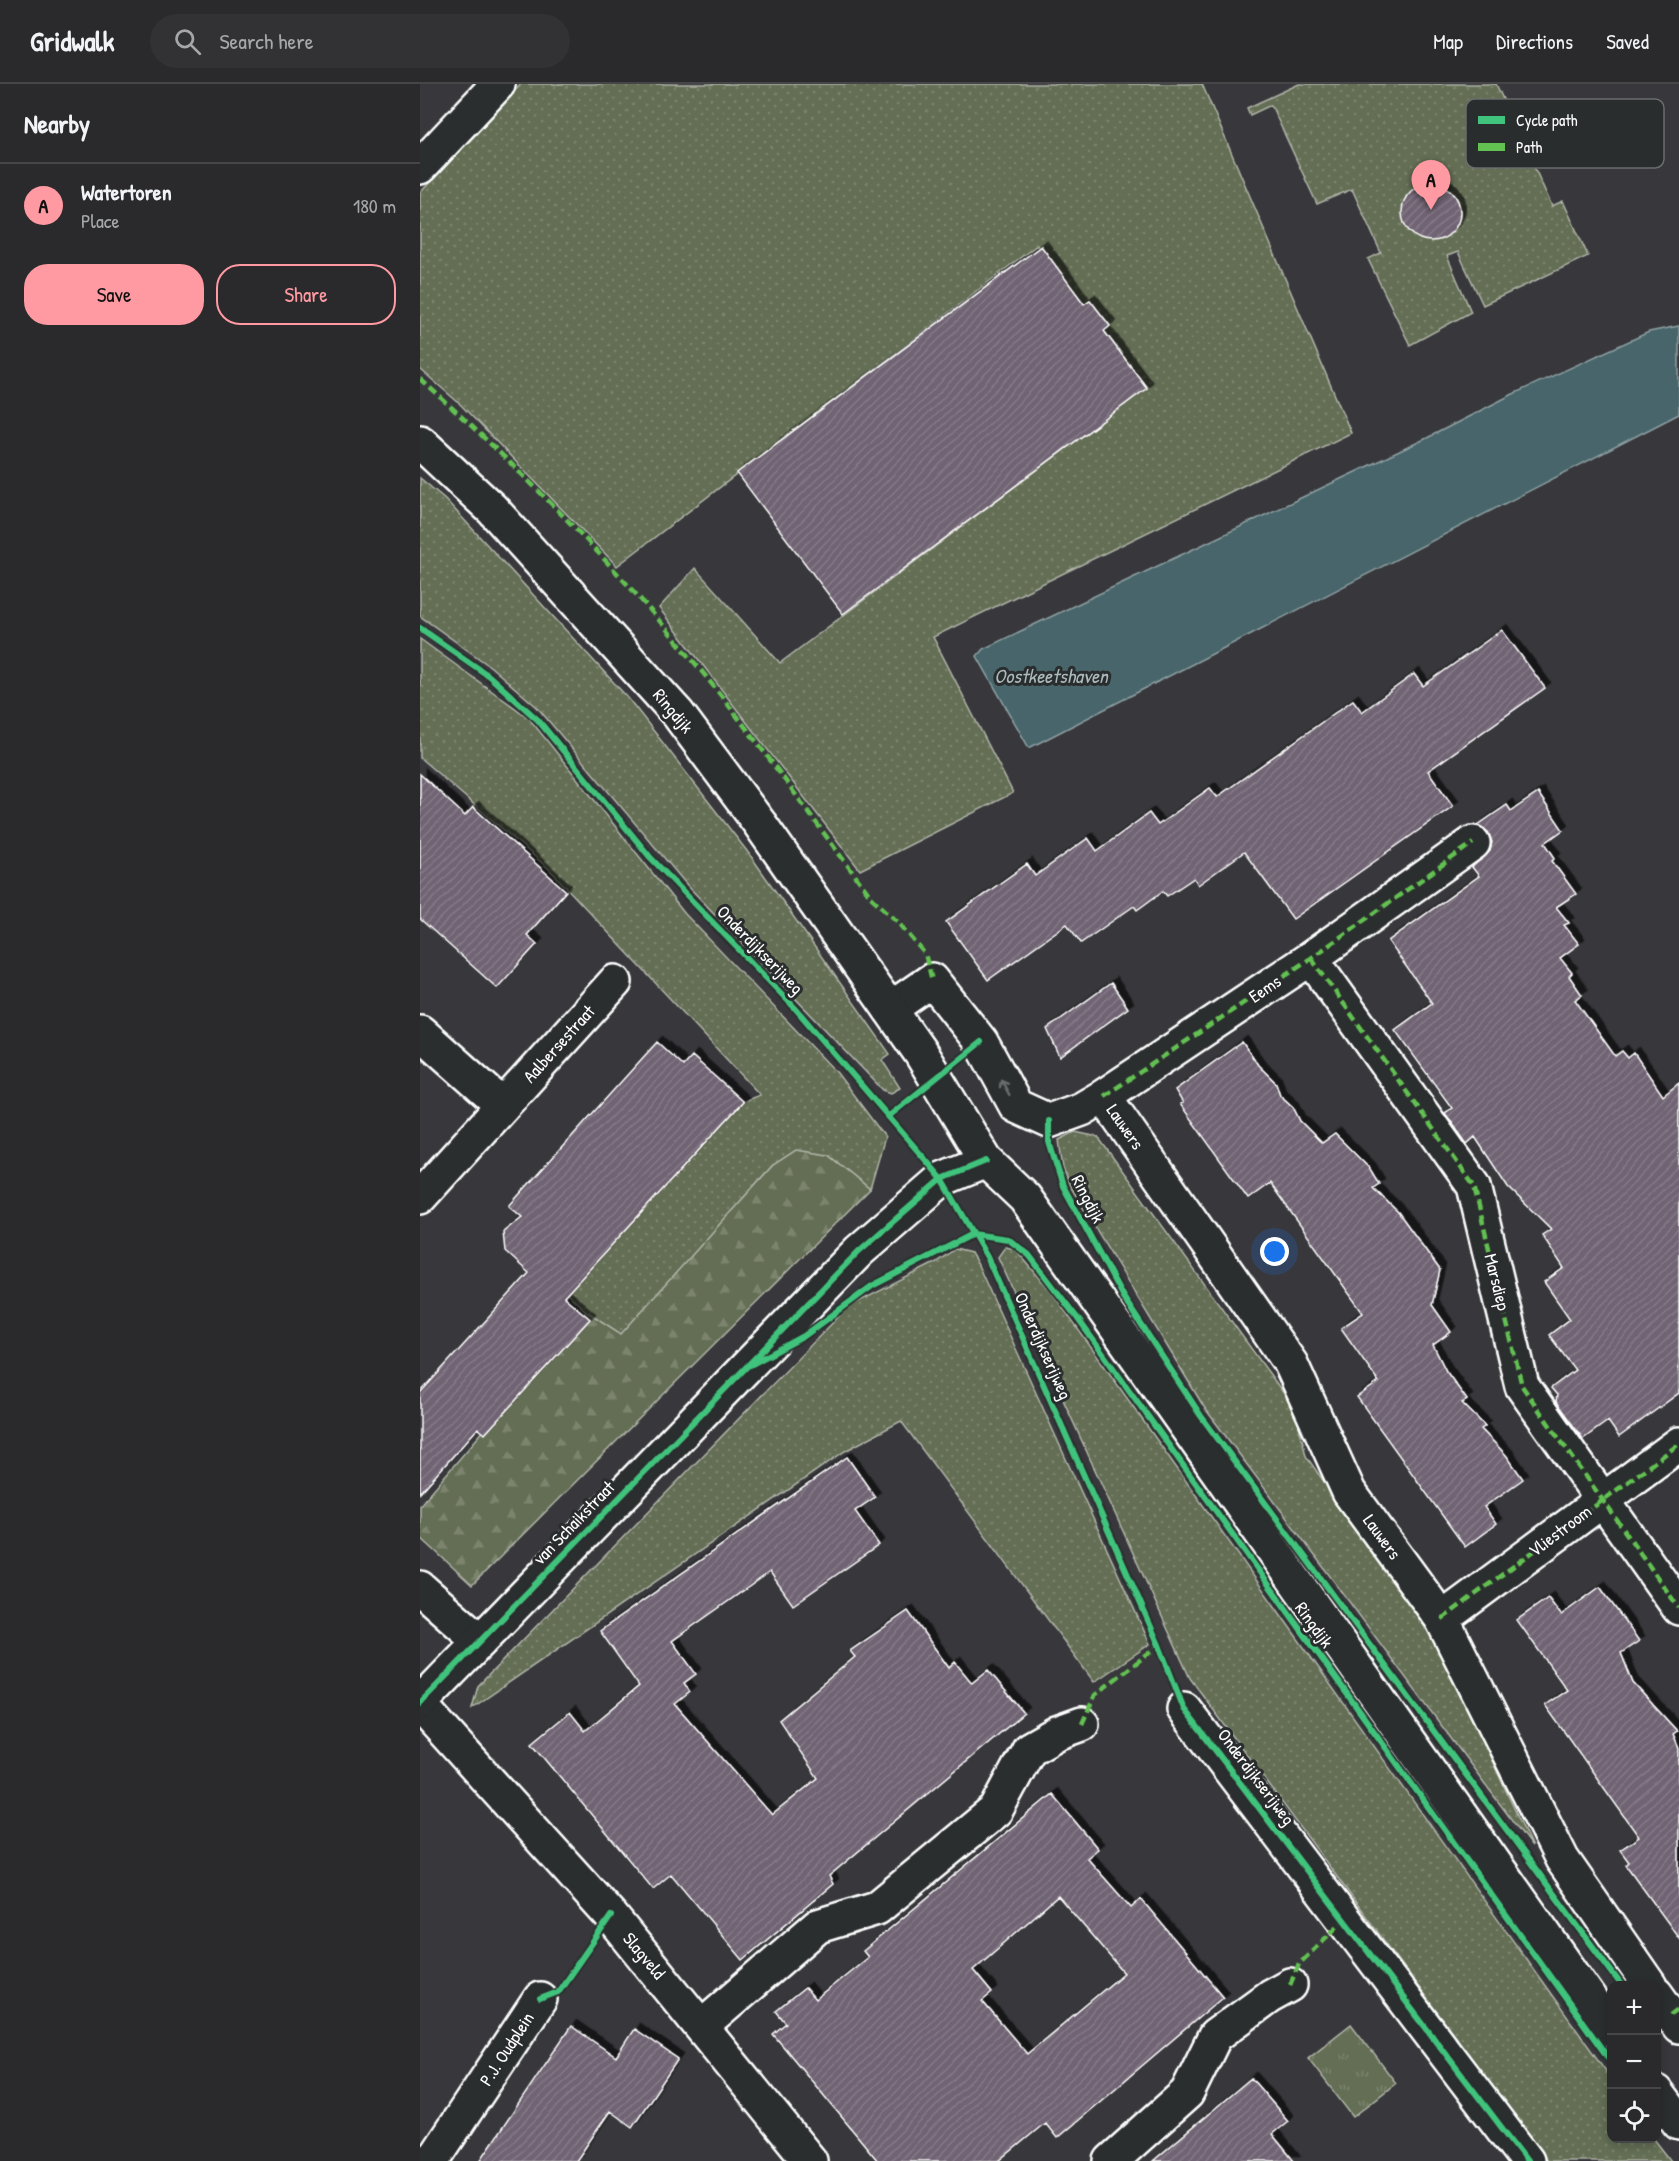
<!DOCTYPE html>
<meta charset="utf-8">
<style>
body{margin:0;font-family:"Patrick Hand",sans-serif;background:#323235;color:#f1f3f6}
.controls{position:absolute;right:18px;bottom:18px;display:grid;overflow:hidden;border-radius:12px;box-shadow:0 3px 9px #0003}
.controls button{width:54px;height:54px;display:grid;place-items:center;padding:0;border:0;border-bottom:2px solid #464649;background:#2a2a2d;color:#f1f3f6;font:30px sans-serif}
.you{position:absolute;left:855px;top:1168px;width:21px;height:21px;margin:-15px;border:4px solid #fff;border-radius:50%;background:#1a73e8;box-shadow:0 0 0 9px #1a73e833}
.badge{display:grid;place-items:center;width:39px;height:39px;border-radius:50%;background:#ff9aa2;color:#111;font-size:20px;font-weight:700}
.pin{position:absolute;translate:-50% -50px;filter:drop-shadow(0 2px 3px #0008)}
.pin::after{content:'';position:absolute;top:32px;width:21px;height:18px;background:inherit;clip-path:polygon(0 0,100% 0,50% 100%)}
.list{margin:0;padding:0;list-style:none}
h2{display:flex;justify-content:space-between;align-items:center;height:78px;margin:0;padding:0 24px;font-size:26px}
h2 small{font-size:20px;font-weight:400;color:#a5a7aa}
.list li{display:grid;grid-template-columns:39px 1fr auto;gap:18px;align-items:center;box-sizing:border-box;height:84px;padding:0 24px;border-top:2px solid #464649}
.list b{display:block;font-size:22px;white-space:nowrap}
.list p{margin:0;font-size:20px;white-space:nowrap;color:#a5a7aa}
.list em{font-size:20px;font-style:normal;color:#a5a7aa}
.actions{display:flex;gap:12px;padding:18px 24px}
.actions a{flex:1;padding:14px 0;border:2px solid #ff9aa2;border-radius:24px;text-align:center;font-size:21px;color:#ff9aa2}
.actions .main{background:#ff9aa2;color:#111}
.icon{flex:none;width:33px;height:33px;fill:none;stroke:currentColor;stroke-width:2;stroke-linecap:round;stroke-linejoin:round}
.map{position:relative;flex:none;width:1259px;height:2077px;overflow:hidden}
header{display:flex;align-items:center;gap:36px;box-sizing:border-box;height:84px;padding:0 30px;background:#2a2a2d;border-bottom:2px solid #464649}
header strong{font-size:28px}
nav{display:flex;gap:33px;margin-inline-start:auto;font-size:21px}
.search{width:420px;height:54px;background:#323235;display:flex;align-items:center;gap:15px;box-sizing:border-box;padding:0 21px;border-radius:33px;color:#a5a7aa;font-size:22px}
main{display:flex}
aside{flex:1;background:#2a2a2d}
.map>svg:first-child{display:block}
.grass{fill:url(#grass-dots);stroke:#b2b6aa;stroke-width:1.5}
.forest{fill:url(#forest-firs);stroke:#b2b6aa;stroke-width:1.5}
.park{fill:url(#park-tufts);stroke:#b2b6aa;stroke-width:1.5}
.water{fill:#47656a;stroke:#91a3a6;stroke-width:1.5}
.building{fill:url(#building-hatch);stroke:#fff;stroke-width:1.5;fill-rule:evenodd;filter:url(#shadow)}
.lines{fill:none;stroke-linecap:round;stroke-linejoin:round}
.street-casing{stroke:#fff;stroke-width:38}
.secondary-casing{stroke:#fff;stroke-width:38}
.street{stroke:#2a2d2e;stroke-width:33}
.secondary{stroke:#2a2d2e;stroke-width:33}
.quiet{stroke:#63c152;stroke-width:4.5;stroke-dasharray:9 4.5;stroke-linecap:butt}
.cycleway-casing{stroke:#2a2d2e;stroke-width:10}
.cycleway{stroke:#40c37c;stroke-width:6}
.oneway{stroke:#6a6c6d}
.labels{text-anchor:middle;stroke-width:6;stroke-linejoin:round;paint-order:stroke}
.street-label{font-size:18px;fill:#fff;stroke:#2a2d2e}
.water-label{font-size:20px;font-style:italic;fill:#acbabc;stroke:#2a2d2e}
.key{fill:#2a2d2e;stroke:#6a6c6d;stroke-width:1.5}
.key-label{font-size:16px;fill:#fff}
</style>
<header>
<strong>Gridwalk</strong>
<div class="search"><svg class="icon" aria-label="search" viewBox="0 0 24 24"><circle cx="10" cy="10" r="6"/><path d="M15 15l6 6"/></svg>Search here</div>
<nav><a>Map</a><a>Directions</a><a>Saved</a></nav>
</header>
<main>
<aside>
<h2>Nearby<small></small></h2>
<ul class="list">
<li><span class="badge">A</span><div><b>Watertoren</b><p>Place</p></div><em>180 m</em></li>
</ul>
<div class="actions"><a class="main">Save</a><a>Share</a></div>
</aside>
<div class="map">
<svg width="1259" height="2077" viewBox="0 0 1259 2077">
<defs>
<pattern id="grass-dots" width="8" height="8" patternUnits="userSpaceOnUse" patternTransform="scale(1.5)"><rect width="8" height="8" fill="#646e54"/><path d="M2 2h.1M6 6h.1" fill="none" stroke="#7b846e" stroke-width="1.8" stroke-linecap="round"/></pattern>
<pattern id="forest-firs" width="22" height="20" patternUnits="userSpaceOnUse" patternTransform="scale(1.5)"><rect width="22" height="20" fill="#646e54"/><path d="M5 1l3.5 6h-7zM16 11l3.5 6h-7z" fill="#7b846e"/></pattern>
<pattern id="park-tufts" width="24" height="20" patternUnits="userSpaceOnUse" patternTransform="scale(1.5)"><rect width="24" height="20" fill="#646e54"/><path d="M3 7l-1-3M5 7V3M7 7l1-3M15 17l-1-3M17 17v-4M19 17l1-3" fill="none" stroke="#7b846e"/></pattern>
<pattern id="building-hatch" width="6" height="6" patternUnits="userSpaceOnUse" patternTransform="scale(1.5)"><rect width="6" height="6" fill="#6f6373"/><path d="M-1 1l2-2M0 6l6-6M5 7l2-2" fill="none" stroke="#857a88"/></pattern>
<filter id="shadow"><feDropShadow dx="5.5" dy="-5.5" stdDeviation="0" flood-color="#0009"/></filter>
</defs>
<rect width="100%" height="100%" fill="#38383c"/>
<filter id="ink" filterUnits="userSpaceOnUse"><feTurbulence type="fractalNoise" baseFrequency=".0167" numOctaves="2"/><feDisplacementMap in="SourceGraphic" scale="12" xChannelSelector="R" yChannelSelector="G"/><feConvolveMatrix kernelMatrix="1 2 1 2 8 2 1 2 1" color-interpolation-filters="sRGB"/></filter>
<g filter="url(#ink)">
<!-- grass -->
<path class="grass" d="M101 0H782L931 349 513 553 593 709 440 786 239 524 275 484 360 579 726 304 617 161 197 482 40 320 0 285V109Z
M879 0H1076L1132 122 1143 117 1168 172 1063 221 1038 168 1027 172 1051 228 990 261 948 175 961 169 932 105 897 120 851 21 830 31 827 24Z
M0 394 25 415 208 614 330 771 470 970 462 976 480 1004 471 1009 463 1006 267 801 117 623 71 583 0 532Z
M0 555 109 634 265 830 417 989 465 1053 450 1105 408 1071 353 1081 201 1251 166 1227 146 1209 316 1020 340 1011 129 785 0 674Z
M655 1048 678 1053 875 1325 886 1372 1012 1553 1033 1592 1112 1763 784 1323 650 1102 643 1084 639 1056Z
M585 1163 595 1165 631 1207C816 1470 1004 1732 1191 1994L1192 2054 1234 2055 1251 2077H1127L770 1594 578 1173Z
M535 1165 551 1169 557 1179 730 1560 674 1598 481 1337 425 1367 52 1624 58 1602 428 1223 515 1179Z"/>
<!-- forest -->
<path class="forest" d="M376 1066 408 1071 450 1105 52 1501 0 1453V1421L166 1227 201 1250 353 1081Z"/>
<!-- park -->
<path class="park" d="M931 1940 976 1999 933 2033 888 1974Z"/>
<!-- water -->
<path class="water" d="M1259 242V330L609 664 557 572 563 565 1007 354 1091 311 1229 248Z"/>
<!-- building -->
<path class="building" d="M982 128a29 29 0 1 1 58 0a29 29 0 1 1-58 0Z
M621 162 664 220 670 216 690 242 684 247 727 304 423 530 317 389Z
M1082 546 1125 604 1008 687 1033 722 873 835 824 768 778 801 774 794 747 812 743 807 717 826 714 822 661 859 647 840 568 896 526 838 607 780 615 792 668 754 677 767 729 729 738 741 790 704 797 713 933 616 942 628 994 590 1003 602Z
M0 690 45 732 53 723 146 807 107 851 117 860 77 904 0 835Z
M1118 709 1143 746 1125 759 1135 774 1132 777 1156 810 1136 823 1149 839 1144 841 1159 860 1140 874 1152 889 1149 892 1162 911 1155 916 1195 972 1202 967 1208 974 1214 969 1243 1012 1259 999V1309L1199 1353 1188 1337 1163 1355 1136 1318 1137 1311 1131 1304 1155 1286 1129 1251 1150 1235 1124 1198 1144 1184 1122 1151 1131 1145 1088 1103 1055 1053 1047 1060 1025 1029 1032 1024 975 946 1012 919 968 857 1059 792 1052 783 1070 767 1072 758 1068 748 1058 741 1087 721 1091 727Z
M691 899 708 924 640 973 627 945Z
M237 958 263 982 272 972 323 1018 144 1213 170 1235 65 1350 58 1344 0 1409V1309L109 1189 85 1167 83 1148 102 1133 89 1122Z
M822 958 838 981 856 999 860 1011 873 1023 880 1037 902 1059 915 1050 950 1085 959 1100 953 1104 978 1128 1020 1186 1012 1221 1031 1248 1013 1261 1026 1287 1047 1316 1042 1319 1065 1342 1061 1345 1086 1371 1103 1395 1064 1423 1076 1440 1045 1463 937 1313 959 1298 921 1244 943 1229 850 1099 828 1115 760 1020 763 1019 755 1006Z
M427 1373 455 1413 435 1427 459 1461 373 1521 350 1488 252 1557 276 1590 264 1599 270 1608 255 1620 352 1731 398 1694 359 1636 435 1573 430 1567 488 1527 529 1584 535 1578 552 1599 568 1586 604 1629 409 1792 413 1800 323 1876 251 1790 233 1805 112 1659 150 1628 165 1647 219 1602 180 1547Z
M1180 1503 1219 1557 1201 1569 1213 1599 1257 1647 1253 1650 1259 1664V1854L1206 1781 1209 1778 1200 1766 1219 1753 1125 1621 1147 1606 1097 1536 1128 1514 1141 1531Z
M632 1710 678 1765 667 1774 711 1824 721 1815 803 1913 637 2054 625 2039 579 2077H458L353 1950 366 1939 356 1927 385 1904 395 1916 448 1873 443 1867ZM638 1812 704 1889 607 1970 562 1917 572 1909 553 1886Z
M151 1942 196 1973 214 1945 258 1975 212 2043 190 2027 156 2077H60Z
M831 1994 868 2037 852 2050 874 2077H733Z"/>
<g class="lines">
<defs>
<path id="street" d="M0 83 78 0
M891 874 1054 1102 1102 1302 1259 1524
M470 925 512 896 561 958 596 1022 629 1037 662 1025 684 1012 891 874 1053 759
M0 948 82 1021
M684 1012 871 1280 929 1408 1022 1535 1142 1775 1230 1902
M0 1113 195 898
M0 1504 60 1557
M1022 1535 1259 1360
M0 1621 191 1832 390 2077
M764 1625 1107 2077
M1236 1910 1259 1942
M282 1942 398 1842 457 1824 576 1726 609 1665 637 1649 662 1640
M12 2077 120 1915
M691 2077 767 2009 795 1952 850 1912 870 1901"/>
<path id="secondary" d="M0 358 72 425 258 630 340 740 500 968 566 1077 605 1114 1192 1946
M0 1619 439 1167 522 1095 566 1077
M1236 2008 1259 2039"/>
</defs>
<!-- street casing -->
<use href="#street" class="street-casing"/>
<!-- secondary casing -->
<use href="#secondary" class="secondary-casing"/>
<!-- street -->
<use href="#street" class="street"/>
<!-- secondary -->
<use href="#secondary" class="secondary"/>
<!-- quiet -->
<path class="quiet" d="M0 295C101 385 198 484 283 589 342 662 396 740 452 814L479 839 505 870 512 896
M891 874 1054 1102 1102 1302 1259 1524
M684 1012 891 874 1053 759
M1022 1535 1259 1360
M662 1640 675 1611 739 1561
M870 1901 879 1880 925 1835
M1251 1931 1259 1925"/>
<defs>
<path id="cycleway" d="M0 544 69 592 118 636 230 773 375 924 522 1095 567 1173 739 1561 764 1625 1107 2077
M469 1032 561 958
M629 1037V1058L643 1102 703 1213 781 1332 1202 1902
M330 1281 384 1252 452 1202 553 1150 588 1155 609 1171 658 1235 1192 1979
M0 1619 439 1167 522 1095 566 1077
M120 1915 138 1908 191 1832"/>
</defs>
<!-- cycleway casing -->
<use href="#cycleway" class="cycleway-casing"/>
<!-- cycleway -->
<use href="#cycleway" class="cycleway"/>
</g>
<!-- one-way arrows -->
<defs><path id="oneway-shaft" d="M-6 0H5M1.5-3L5.5 0L1.5 3" fill="none" stroke-width="1.6" stroke-linecap="round" stroke-linejoin="round" transform="scale(1.5)"/></defs>
<use class="oneway" href="#oneway-shaft" transform="translate(585 1003) rotate(-119)"/>
</g>
<g class="labels">
<!-- street labels -->
<g class="street-label">
<text transform="translate(253 627) rotate(50)" y="6">Ringdijk</text>
<text transform="translate(340 866) rotate(46)" y="6">Onderdijkserijweg</text>
<text transform="translate(845 905) rotate(-34)" y="6">Eems</text>
<text transform="translate(139 960) rotate(-48)" y="6">Aalbersestraat</text>
<text transform="translate(705 1043) rotate(55)" y="6">Lauwers</text>
<text transform="translate(668 1115) rotate(63)" y="6">Ringdijk</text>
<text transform="translate(1077 1198) rotate(76)" y="6">Marsdiep</text>
<text transform="translate(623 1262) rotate(66)" y="6">Onderdijkserijweg</text>
<text transform="translate(154 1439) rotate(-46)" y="6">van Schaikstraat</text>
<text transform="translate(1140 1447) rotate(-37)" y="6">Vliestroom</text>
<text transform="translate(962 1453) rotate(54)" y="6">Lauwers</text>
<text transform="translate(894 1541) rotate(54)" y="6">Ringdijk</text>
<text transform="translate(836 1693) rotate(53)" y="6">Onderdijkserijweg</text>
<text transform="translate(224 1872) rotate(50)" y="6">Slagveld</text>
<text transform="translate(87 1965) rotate(-57)" y="6">P.J. Oudplein</text>
</g>
<!-- water labels -->
<g class="water-label">
<text x="631" y="599">Oostkeetshaven</text>
</g>
</g>
<!-- legend -->
<rect x="1046" y="15" width="198" height="69" rx="9" class="key"/>
<rect x="1058" y="32" width="27" height="8" fill="#40c37c"/>
<rect x="1058" y="59" width="27" height="8" fill="#63c152"/>
<g class="key-label">
<text x="1096" y="42">Cycle path</text>
<text x="1096" y="69">Path</text>
</g>
</svg>
<div class="controls">
<button>+</button>
<button>−</button>
<button><svg class="icon" aria-label="locate" viewBox="0 0 24 24"><circle cx="12" cy="12" r="6"/><path d="M12 2v4M12 18v4M2 12h4M18 12h4"/></svg></button>
</div>
<div class="you"></div>
<div class="pin badge" style="left:1011px;top:126px">A</div>
</div>
</main>
